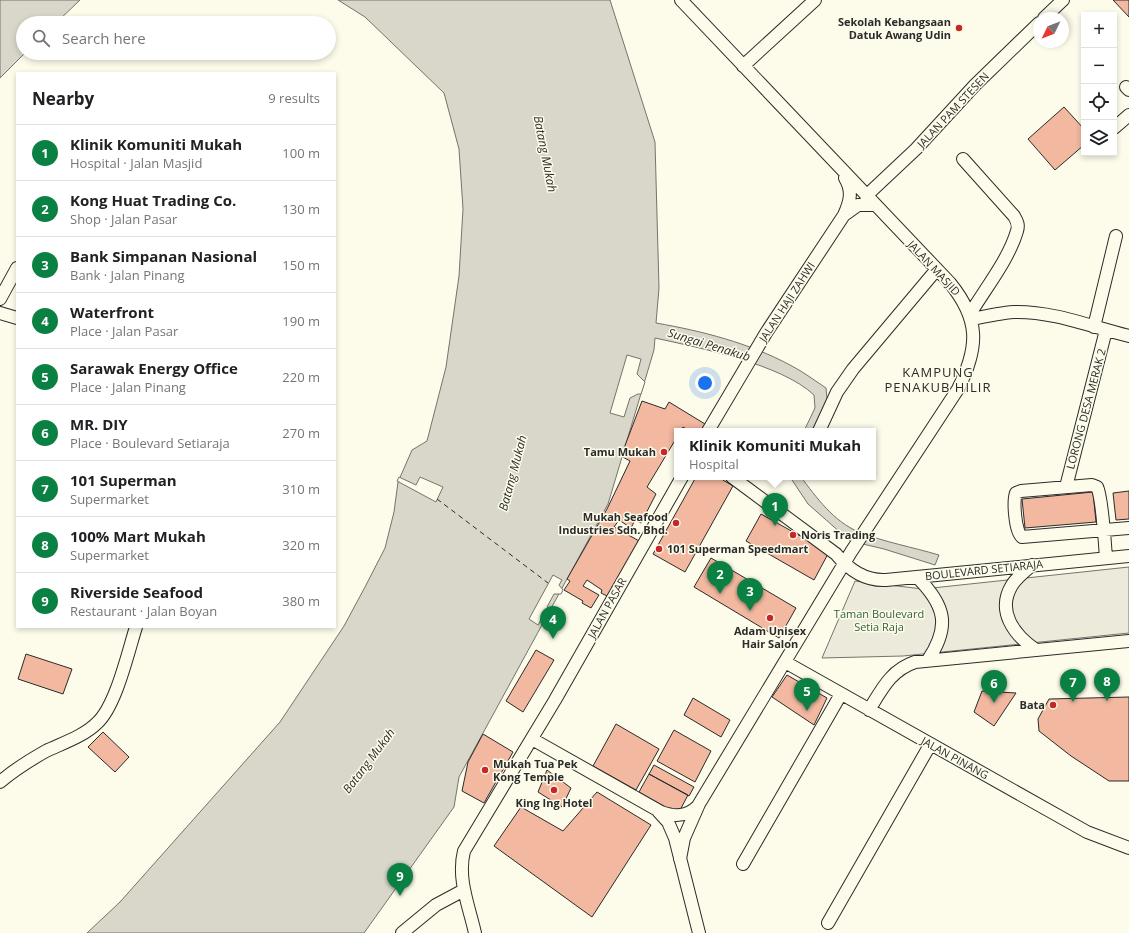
<!DOCTYPE html>
<meta charset="utf-8">
<style>
body{margin:0;font-family:"Open Sans",sans-serif;background:#f6f6f6;color:#202124}
.controls{position:absolute;right:12px;top:12px;display:grid;overflow:hidden;border-radius:0px;box-shadow:0 2px 6px #0003}
.controls button{width:36px;height:36px;display:grid;place-items:center;padding:0;border:0;border-bottom:1px solid #e0e0e0;background:#fff;color:#202124;font:20px sans-serif}
.compass{position:absolute;left:1033px;top:12px;width:36px;height:36px;border-radius:50%;background:#fff;box-shadow:0 2px 6px #0003;rotate:227deg}
.you{position:absolute;left:705px;top:383px;width:14px;height:14px;margin:-10px;border:3px solid #fff;border-radius:50%;background:#1a73e8;box-shadow:0 0 0 6px #1a73e833}
.badge{display:grid;place-items:center;width:26px;height:26px;border-radius:50%;background:#0b8043;color:#fff;font-size:13px;font-weight:700}
.pin{position:absolute;translate:-50% -33px;filter:drop-shadow(0 1px 2px #0008)}
.pin::after{content:'';position:absolute;top:21px;width:14px;height:12px;background:inherit;clip-path:polygon(0 0,100% 0,50% 100%)}
.popup{position:absolute;left:674px;top:428px;width:202px;height:52px;box-sizing:border-box;display:grid;place-content:center;border-radius:0px;background:#fff;filter:drop-shadow(0 1px 3px #0005);font-size:13px;white-space:nowrap;color:#757577}
.popup b{font-size:15px;color:#202124}
.popup::after{content:'';position:absolute;left:50%;top:100%;margin-left:-8px;border:8px solid transparent;border-top-color:#fff}
.list{margin:0;padding:0;list-style:none}
h2{display:flex;justify-content:space-between;align-items:center;height:52px;margin:0;padding:0 16px;font-size:17px}
h2 small{font-size:13px;font-weight:400;color:#757577}
.list li{display:grid;grid-template-columns:26px 1fr auto;gap:12px;align-items:center;box-sizing:border-box;height:56px;padding:0 16px;border-top:1px solid #e0e0e0}
.list b{display:block;font-size:15px;white-space:nowrap}
.list p{margin:0;font-size:13px;white-space:nowrap;color:#757577}
.list em{font-size:13px;font-style:normal;color:#757577}
.icon{flex:none;width:22px;height:22px;fill:none;stroke:currentColor;stroke-width:2;stroke-linecap:round;stroke-linejoin:round}
.map{position:relative;flex:none;width:1129px;height:933px;overflow:hidden}
.search{position:absolute;background:#fff;box-shadow:0 2px 6px #0003;left:16px;top:16px;width:320px;height:44px;display:flex;align-items:center;gap:10px;box-sizing:border-box;padding:0 14px;border-radius:22px;color:#757577;font-size:15px}
.panel{position:absolute;background:#fff;box-shadow:0 2px 6px #0003;left:16px;top:72px;width:320px;height:556px;border-radius:0px}
.map>svg:first-child{display:block}
.green{fill:#ecebdb;stroke:#74746e}
.water{fill:#d8d7c9;stroke:#74746e}
.pier{fill:#fdfbea;stroke:#74746e}
.lines{fill:none;stroke-linecap:round;stroke-linejoin:round}
.ferry{stroke:#2b2b2b;stroke-width:1;stroke-dasharray:5 4;stroke-linecap:butt}
.building{fill:#f2b8a0;stroke:#2b2b2b}
.minor-casing{stroke:#2b2b2b;stroke-width:14}
.minor{stroke:#fdfbea;stroke-width:12}
.poi-dot{fill:#c62828;stroke:#fdfbea;stroke-width:1.5}
.labels{text-anchor:middle;stroke-width:3;stroke-linejoin:round;paint-order:stroke}
.poi-label{font-size:11px;font-weight:bold;fill:#2b2b2b;stroke:#fdfbea;text-anchor:end}
.street-label{font-size:11px;fill:#2b2b2b;stroke:#fdfbea}
.park-label{font-size:11px;fill:#34623c;stroke:#fdfbea}
.water-label{font-size:12px;font-style:italic;fill:#2b2b2b;stroke:#fdfbea}
.quarter-label{font-size:13px;letter-spacing:1px;fill:#2b2b2b;stroke:#fdfbea}
</style>
<div class="map">
<svg width="1129" height="933" viewBox="0 0 1129 933">
<rect width="100%" height="100%" fill="#fdfbea"/>
<!-- green -->
<path class="green" d="M1129 567V633L903 656 822 658 855 581 923 589Z"/>
<!-- water -->
<path class="water" d="M0 0H80L56 23H23V53H25L0 78Z
M338 0H610L655 142 659 288 656 323C702 331 749 343 790 365 802 371 814 380 826 388L827 399 814 431H804L815 408 814 395C781 364 700 348 655 338L654 350 608 504 459 777 454 807 364 933H87L120 902 280 722 344 626 365 587 385 548 394 512 398 482 412 450 427 441 446 367 459 276 463 209 459 149 444 93 365 17Z
M790 477H801C816 497 834 522 859 532 884 542 912 547 939 555L935 565 884 549 850 541 808 504Z"/>
<!-- pier -->
<path class="pier" d="M627 355 641 359 637 374 645 382 641 394H638L630 398 624 417 610 413Z
M399 477 416 485 420 477 443 487 436 502 397 481Z
M553 575 562 580 559 585 563 590 561 594H554L547 607 552 610 548 617 542 618 538 625 529 619Z"/>
<g class="lines">
<!-- ferry -->
<path class="ferry" d="M437 499 548 583"/>
</g>
<!-- building -->
<path class="building" d="M1113 0H1129V17Z
M1064 107 1084 129V145L1055 170 1028 139Z
M642 401 665 409 669 402 705 424 702 431H690L683 427 680 431H677V437L647 487 656 494 641 523 635 520 631 528 619 520 614 527 641 542 609 597 601 593 602 590 587 580 583 586 599 595 591 608 582 603 583 601 564 590 570 581 567 579 607 509 630 461 621 456Z
M696 477H718L733 486 685 572 653 554Z
M1129 491V519L1116 520 1113 493Z
M1093 492 1096 522 1025 528 1022 499Z
M761 514 829 552 814 580 746 541Z
M711 558 796 608 779 638 694 587Z
M536 650 554 660 523 712 506 701Z
M26 654 72 669 63 694 18 679Z
M787 675 827 698 814 725 772 697Z
M982 691 1016 693 994 726 974 712Z
M1129 697V781H1109L1071 756 1039 731 1038 719 1049 699Z
M693 698 730 720 721 737 684 715Z
M616 724 659 749 636 790 593 766Z
M674 730 711 751 695 782 657 761Z
M103 732 129 757 115 772 88 747Z
M483 734 513 752 484 803 462 791 468 762Z
M654 765 694 787 689 796 649 774Z
M547 770 571 788 562 807 538 792Z
M649 774 688 795 678 814 639 792Z
M597 792 651 825 592 917 494 846 521 807 563 831Z"/>
<g class="lines">
<defs>
<path id="minor" d="M1044 18 1063 0
M743 66 815 0
M1126 87 1129 90
M1114 128 1129 115
M963 159 1014 216C1017 221 1019 225 1017 231 1009 259 985 289 970 314
M866 196 916 149 975 85 1039 23
M844 215 858 205H875
M0 299 17 268
M0 313 17 318
M972 319C986 316 1000 313 1014 312 1053 311 1092 327 1129 336
M1094 327 1116 236
M708 431 766 333 844 215C850 202 853 191 845 178
M819 431 837 392 853 369 937 269
M732 477 836 554C849 570 866 581 886 580L1129 556
M1066 487 1106 330
M1106 558C1105 544 1102 496 1097 487L1092 485 1021 491 1016 493C1013 501 1015 532 1022 537L1129 528
M1032 565C1025 571 1017 577 1012 585 996 611 1014 635 1036 650
M917 577C945 605 951 626 928 660
M785 662 1087 832 1129 848
M869 710C882 689 891 670 915 662L1129 641
M532 739 661 812C675 817 687 817 698 806
M0 782C14 770 30 760 46 751 63 743 84 736 97 723 116 706 128 652 136 627
M658 811 668 822 675 838 699 933
M680 859 684 838 699 804 851 552 958 389C979 347 980 320 950 283L681 0
M743 864 841 694
M828 923 930 745
M402 933 436 905 464 890
M475 933C469 906 457 879 464 851L555 700 682 477"/>
</defs>
<!-- minor casing -->
<use href="#minor" class="minor-casing"/>
<!-- minor -->
<use href="#minor" class="minor"/>
</g>
<!-- markers -->
<g class="poi-dot">
<circle cx="959" cy="28" r="4"/>
<circle cx="664" cy="452" r="4"/>
<circle cx="676" cy="523" r="4"/>
<circle cx="793" cy="535" r="4"/>
<circle cx="659" cy="549" r="4"/>
<circle cx="770" cy="618" r="4"/>
<circle cx="1053" cy="705" r="4"/>
<circle cx="485" cy="770" r="4"/>
<circle cx="554" cy="790" r="4"/>
</g>
<g class="labels">
<!-- poi labels -->
<g class="poi-label">
<text x="951" y="26">Sekolah Kebangsaan<tspan x="951" dy="13">Datuk Awang Udin</tspan></text>
<text x="656" y="456">Tamu Mukah</text>
<text x="668" y="521">Mukah Seafood<tspan x="668" dy="13">Industries Sdn. Bhd.</tspan></text>
<text x="801" y="539" text-anchor="start">Noris Trading</text>
<text x="667" y="553" text-anchor="start">101 Superman Speedmart</text>
<text x="770" y="635" text-anchor="middle">Adam Unisex<tspan x="770" dy="13">Hair Salon</tspan></text>
<text x="1045" y="709">Bata</text>
<text x="493" y="768" text-anchor="start">Mukah Tua Pek<tspan x="493" dy="13">Kong Temple</tspan></text>
<text x="554" y="807" text-anchor="middle">King Ing Hotel</text>
</g>
<!-- street labels -->
<g class="street-label">
<text transform="translate(953 110) rotate(-47)" y="4">JALAN PAM STESEN</text>
<text transform="translate(934 268) rotate(47)" y="4">JALAN MASJID</text>
<text transform="translate(787 302) rotate(-57)" y="4">JALAN HAJI ZAHWI</text>
<text transform="translate(1086 409) rotate(-75)" y="4">LORONG DESA MERAK 2</text>
<text transform="translate(984 570) rotate(-6)" y="4">BOULEVARD SETIARAJA</text>
<text transform="translate(607 608) rotate(-61)" y="4">JALAN PASAR</text>
<text transform="translate(955 758) rotate(29)" y="4">JALAN PINANG</text>
</g>
<!-- park labels -->
<g class="park-label">
<text x="879" y="618">Taman Boulevard<tspan x="879" dy="13">Setia Raja</tspan></text>
</g>
<!-- water labels -->
<g class="water-label">
<text transform="translate(545 154) rotate(79)" y="4">Batang Mukah</text>
<text transform="translate(709 345) rotate(17)" y="4">Sungai Penakub</text>
<text transform="translate(513 473) rotate(-75)" y="4">Batang Mukah</text>
<text transform="translate(369 761) rotate(-53)" y="4">Batang Mukah</text>
</g>
<!-- quarter labels -->
<g class="quarter-label">
<text x="938" y="377">KAMPUNG<tspan x="938" dy="15">PENAKUB HILIR</tspan></text>
</g>
</g>
</svg>
<div class="controls">
<button>+</button>
<button>−</button>
<button><svg class="icon" aria-label="locate" viewBox="0 0 24 24"><circle cx="12" cy="12" r="6"/><path d="M12 2v4M12 18v4M2 12h4M18 12h4"/></svg></button>
<button><svg class="icon" aria-label="layers" viewBox="0 0 24 24"><path d="M12 4l9 5-9 5-9-5zM3 14l9 5 9-5"/></svg></button>
</div>
<svg class="compass" viewBox="-18 -18 36 36"><path d="M0-13l5 13h-10z" fill="#e53935"/><path d="M0 13l5-13h-10z" fill="#757577"/></svg>
<div class="you"></div>
<div class="pin badge" style="left:775px;top:526px">1</div>
<div class="popup"><b>Klinik Komuniti Mukah</b>Hospital</div>
<div class="pin badge" style="left:720px;top:594px">2</div>
<div class="pin badge" style="left:750px;top:611px">3</div>
<div class="pin badge" style="left:553px;top:639px">4</div>
<div class="pin badge" style="left:807px;top:711px">5</div>
<div class="pin badge" style="left:994px;top:703px">6</div>
<div class="pin badge" style="left:1073px;top:702px">7</div>
<div class="pin badge" style="left:1107px;top:701px">8</div>
<div class="pin badge" style="left:400px;top:896px">9</div>
<div class="search"><svg class="icon" aria-label="search" viewBox="0 0 24 24"><circle cx="10" cy="10" r="6"/><path d="M15 15l6 6"/></svg>Search here</div>
<section class="panel">
<h2>Nearby<small>9 results</small></h2>
<ul class="list">
<li><span class="badge">1</span><div><b>Klinik Komuniti Mukah</b><p>Hospital · Jalan Masjid</p></div><em>100 m</em></li>
<li><span class="badge">2</span><div><b>Kong Huat Trading Co.</b><p>Shop · Jalan Pasar</p></div><em>130 m</em></li>
<li><span class="badge">3</span><div><b>Bank Simpanan Nasional</b><p>Bank · Jalan Pinang</p></div><em>150 m</em></li>
<li><span class="badge">4</span><div><b>Waterfront</b><p>Place · Jalan Pasar</p></div><em>190 m</em></li>
<li><span class="badge">5</span><div><b>Sarawak Energy Office</b><p>Place · Jalan Pinang</p></div><em>220 m</em></li>
<li><span class="badge">6</span><div><b>MR. DIY</b><p>Place · Boulevard Setiaraja</p></div><em>270 m</em></li>
<li><span class="badge">7</span><div><b>101 Superman</b><p>Supermarket</p></div><em>310 m</em></li>
<li><span class="badge">8</span><div><b>100% Mart Mukah</b><p>Supermarket</p></div><em>320 m</em></li>
<li><span class="badge">9</span><div><b>Riverside Seafood</b><p>Restaurant · Jalan Boyan</p></div><em>380 m</em></li>
</ul>
</section>
</div>
